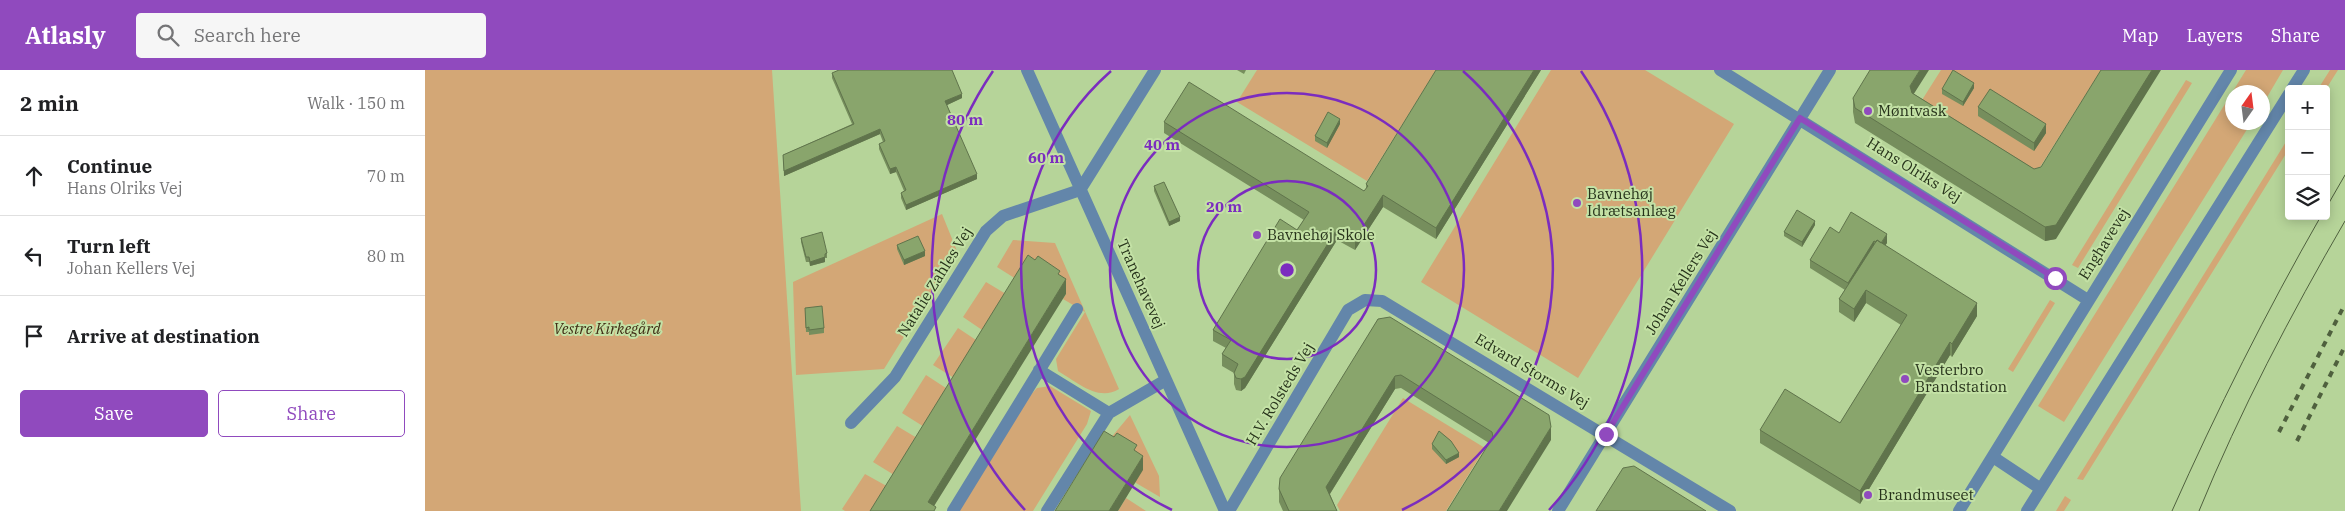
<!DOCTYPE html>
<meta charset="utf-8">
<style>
body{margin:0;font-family:"IBM Plex Serif",serif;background:#f6f6f6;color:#202124}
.controls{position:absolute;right:15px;top:15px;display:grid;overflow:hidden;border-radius:5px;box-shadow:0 2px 12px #0003}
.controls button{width:45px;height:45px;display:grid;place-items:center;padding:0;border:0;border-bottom:1px solid #e0e0e0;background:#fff;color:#202124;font:25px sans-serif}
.compass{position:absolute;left:1800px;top:15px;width:45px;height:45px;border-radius:50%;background:#fff;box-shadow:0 2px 12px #0003;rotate:14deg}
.stop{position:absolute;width:15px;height:15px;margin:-11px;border:4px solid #904abe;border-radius:50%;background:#fff}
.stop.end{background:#904abe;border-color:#fff;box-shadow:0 1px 5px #0008}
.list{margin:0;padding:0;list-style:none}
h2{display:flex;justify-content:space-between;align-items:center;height:65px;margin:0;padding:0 20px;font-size:21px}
h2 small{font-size:16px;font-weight:400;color:#757577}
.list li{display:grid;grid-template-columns:32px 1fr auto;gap:15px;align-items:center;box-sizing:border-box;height:80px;padding:0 20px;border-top:1px solid #e0e0e0}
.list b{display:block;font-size:19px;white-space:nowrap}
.list p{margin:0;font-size:16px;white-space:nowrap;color:#757577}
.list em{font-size:16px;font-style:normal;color:#757577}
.actions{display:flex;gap:10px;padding:15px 20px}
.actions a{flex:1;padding:11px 0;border:1px solid #904abe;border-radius:5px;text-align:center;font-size:18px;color:#904abe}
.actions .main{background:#904abe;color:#fff}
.icon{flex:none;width:28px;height:28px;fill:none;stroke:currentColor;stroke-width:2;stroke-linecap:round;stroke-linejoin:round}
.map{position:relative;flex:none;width:1920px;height:441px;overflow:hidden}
header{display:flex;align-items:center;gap:30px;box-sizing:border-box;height:70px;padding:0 25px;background:#904abe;color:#fff}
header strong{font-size:24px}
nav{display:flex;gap:28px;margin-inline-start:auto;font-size:18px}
.search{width:350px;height:45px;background:#f6f6f6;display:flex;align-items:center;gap:12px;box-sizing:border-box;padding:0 18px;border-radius:5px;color:#757577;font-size:19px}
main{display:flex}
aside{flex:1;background:#fff}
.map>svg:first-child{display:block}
.green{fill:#d3a776}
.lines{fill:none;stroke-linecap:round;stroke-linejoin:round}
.minor{stroke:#6386aa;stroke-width:12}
.tram{stroke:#4f603e;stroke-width:1}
.rail{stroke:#4f603e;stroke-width:4;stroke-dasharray:6 6;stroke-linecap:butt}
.wall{fill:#768e5d}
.shaded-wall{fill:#60744c}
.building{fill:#89a56c;stroke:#60744c}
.route{stroke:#904abe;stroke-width:6}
.ring{fill:none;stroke:#7b2cbf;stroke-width:2.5}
.poi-dot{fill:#904abe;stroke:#c3e1a5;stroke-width:2}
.labels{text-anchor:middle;stroke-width:4;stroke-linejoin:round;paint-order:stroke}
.poi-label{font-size:15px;fill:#27331b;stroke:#c3e1a5;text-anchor:start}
.street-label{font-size:15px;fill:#27331b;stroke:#c3e1a5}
.park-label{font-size:15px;font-style:italic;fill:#402c14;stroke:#c3e1a5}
.centre{fill:#7b2cbf;stroke:#c3e1a5;stroke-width:2.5}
.ring-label{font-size:15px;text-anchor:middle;font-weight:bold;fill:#7b2cbf;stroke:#c3e1a5;stroke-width:4;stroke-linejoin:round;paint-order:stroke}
</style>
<header>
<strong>Atlasly</strong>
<div class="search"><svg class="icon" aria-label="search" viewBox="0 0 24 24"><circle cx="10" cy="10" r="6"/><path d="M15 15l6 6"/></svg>Search here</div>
<nav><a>Map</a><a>Layers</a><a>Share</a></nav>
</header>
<main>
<aside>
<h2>2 min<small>Walk · 150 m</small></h2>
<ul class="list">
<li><svg class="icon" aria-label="ahead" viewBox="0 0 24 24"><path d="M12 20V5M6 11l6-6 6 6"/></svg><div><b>Continue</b><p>Hans Olriks Vej</p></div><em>70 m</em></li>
<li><svg class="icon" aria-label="left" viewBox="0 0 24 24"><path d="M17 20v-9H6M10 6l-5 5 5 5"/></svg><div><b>Turn left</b><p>Johan Kellers Vej</p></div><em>80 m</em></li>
<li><svg class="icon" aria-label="arrive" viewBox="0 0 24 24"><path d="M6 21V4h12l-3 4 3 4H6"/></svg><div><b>Arrive at destination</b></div></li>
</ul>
<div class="actions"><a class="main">Save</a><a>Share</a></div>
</aside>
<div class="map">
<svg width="1920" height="441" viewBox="0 0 1920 441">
<rect width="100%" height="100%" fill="#b6d499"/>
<!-- green -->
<path class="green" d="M0 0H347L376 441H0Z
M832 0H1011L942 111 812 32Z
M1126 0H1220L1309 54 1153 308 996 212Z
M1516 0H1676L1612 102 1497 30Z
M1821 0H1858L1838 34V22H1808V52L1826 53 1639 352 1613 336Z
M1905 0H1913L1901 19H1893Z
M1761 10 1767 13 1653 198 1647 195Z
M1864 67V79L1658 410 1652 409Z
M517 144 532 181 459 299 371 305 368 212Z
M588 170 630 173 694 319C673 332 652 312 633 301L631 289 660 242 638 229 641 224 596 212 572 197Z
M561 212 586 227 563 264 538 247Z
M1625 230 1630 233 1588 302 1583 299Z
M533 258 557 274 534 311 508 295Z
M501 305 527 322 504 360 477 343Z
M625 316 666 341 662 354 608 441H533L602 329 612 318Z
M978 328 1060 378 1021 441H915L912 435Z
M705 345 734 406 735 427 711 413 679 376Z
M472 356 497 371 474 408 448 392Z
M440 404 467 419 453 441H420L417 439Z
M1640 426 1646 430 1639 441H1631Z
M701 428 721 441H693Z"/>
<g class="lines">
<!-- minor -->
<path class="minor" d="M602 0 800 441
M1295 0 1663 230
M1867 19 1879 0
M614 300 684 343
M426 353 470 307 561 161 578 146 655 120 730 0
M1568 387 1616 419
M528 441 652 239
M622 441 684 343 741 310
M804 441 923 240 940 230 957 231 1305 441
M1133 441 1405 0
M1534 441 1806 0
M1602 441 1864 24"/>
<!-- tram -->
<path class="tram" d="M1901 138 1920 105
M1747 441C1792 340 1841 242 1896 146
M1774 441C1815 341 1866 244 1920 151"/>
<!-- rail -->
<path class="rail" d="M1854 362 1920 234
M1872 371 1920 276"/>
</g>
<!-- wall -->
<path class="wall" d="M812 0H821L819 4Z
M1116 0 1011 169 958 137 930 180 912 170 820 318 816 321 811 320 809 314V303L797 296V284L801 278 788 271V260L872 160 879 150 739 63V52L939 121 941 119V114Z
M407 3 537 28 522 35 552 109 481 140 476 128V123L479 121 471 102 465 104 454 79V74L458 72 455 64 359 106 358 85 427 54 407 8Z
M1549 18 1538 36 1517 24V19Z
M1489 24 1609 99 1631 169 1620 171 1430 53 1428 42V28Z
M1553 37 1621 63 1609 81 1553 46Z
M915 54 902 78 890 71V66Z
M729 116 755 151 744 156 729 121Z
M1390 155 1377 177 1359 166V162Z
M1414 163 1462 173 1460 175 1552 246 1527 287 1525 285 1435 434 1335 373V360L1415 353 1476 255 1441 233 1429 252 1414 242V229L1420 220 1385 198V190Z
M376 168 402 183V188H400V192L385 196 384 192H381L376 172Z
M472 175 500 186 479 195 472 179Z
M380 238 399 258V263L384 265V262H381Z
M953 249 1126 370 1064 373 976 318 970 319 905 424 912 441H858L854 432V419Z
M1007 374 1034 387 1021 394 1007 379Z"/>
<!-- shaded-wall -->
<path class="shaded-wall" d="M1109 0H1116L1011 169V158Z
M1495 0H1504L1485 30V16Z
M1727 0H1736L1631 169 1620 171V157Z
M1549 13V18L1538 36V32Z
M537 24V28L520 36V31Z
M915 49V54L902 78V73Z
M1621 54V63L1609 81V73Z
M455 59V64L359 106V101Z
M471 97V102L465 104V99Z
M552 104V109L481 140V135Z
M958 125V137L930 180V169Z
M755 147V151L744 156V152Z
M1390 151V155L1377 177V172Z
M912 159V170L820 318 816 321V309Z
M1462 164V173L1455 183V175Z
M1449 171V180L1423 222V213Z
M500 181V186L479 195V190Z
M400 187V192L385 196V192Z
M641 209V224L506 441 503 432Z
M1441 220V233L1429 252V239Z
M1552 233V246L1527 287V274Z
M1525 272V285L1435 434V421Z
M970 306V319L901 430V417Z
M1126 357V370L1082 441H1074Z
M1034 383V387L1021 394V390Z
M718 386V400L693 441H684Z"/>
<!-- building -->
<path class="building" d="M414 0H527L537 24 520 31 552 104 481 135 476 123 481 120 471 97 465 99 454 74 460 71 455 59 359 101 358 85 429 54 407 3Z
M1011 0H1109L1011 158 958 125 930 169 912 159 820 307 816 309 811 308 809 303 813 294 797 284 806 270 788 260 855 149 872 160 884 142 739 52 764 12 939 121 943 116 941 114Z
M1445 0H1495L1485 16 1487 23 1609 99 1616 97 1676 0H1727L1631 155 1620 157 1430 38 1428 28Z
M1528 0 1549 13 1538 32 1517 19Z
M1565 19 1621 54 1609 73 1553 37Z
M903 42 915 49 902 73 890 66Z
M739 112 755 147 744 152 729 116Z
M1372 140 1390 151 1377 172 1359 162Z
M1426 142 1462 164 1456 173 1452 170 1451 172 1449 171 1423 213 1385 190 1405 157 1414 163Z
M397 162 402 183 400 184V187L385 192 384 187H381L376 168Z
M493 166 500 181 479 190 472 175Z
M1452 170 1552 233 1527 274 1525 272 1435 421 1335 360 1360 319 1415 353 1482 245 1441 220 1429 239 1414 229Z
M603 185 610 190 613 186 635 201 633 204 641 209 503 432 511 437 509 441H445Z
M397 236 399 258 384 260V257L381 258 380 238Z
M965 247 1124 345 1126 357 1074 441H1022L1068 367 1067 362 976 305 970 306 901 417 912 441H864L854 419 855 408 953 249Z
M679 361 689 367 692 363 712 375 709 380 718 386 684 441H630Z
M1014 361 1026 371 1034 383 1021 390 1007 374Z
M1209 396 1281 441H1171L1198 398Z"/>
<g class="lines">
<!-- route -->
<path class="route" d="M1181 364 1375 48 1630 208"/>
</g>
<!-- distance rings -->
<g class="ring">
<circle cx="862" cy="200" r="89"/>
<circle cx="862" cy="200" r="177"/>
<path d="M747 440A266 266 0 0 1 686 1M1038 1A266 266 0 0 1 977 440"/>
<path d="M600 440A355 355 0 0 1 568 1M1156 1A355 355 0 0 1 1124 440"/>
</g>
<!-- markers -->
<g class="poi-dot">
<circle cx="1443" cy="41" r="5"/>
<circle cx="1152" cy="133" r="5"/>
<circle cx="832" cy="165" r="5"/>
<circle cx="1480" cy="309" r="5"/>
<circle cx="1443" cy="425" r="5"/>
</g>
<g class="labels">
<!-- poi labels -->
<g class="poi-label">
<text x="1453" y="46">Møntvask</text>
<text x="1162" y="129">Bavnehøj<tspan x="1162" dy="17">Idrætsanlæg</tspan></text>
<text x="842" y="170">Bavnehøj Skole</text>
<text x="1490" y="305">Vesterbro<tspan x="1490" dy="17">Brandstation</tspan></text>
<text x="1453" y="430">Brandmuseet</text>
</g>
<!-- street labels -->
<g class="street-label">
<text transform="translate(1489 100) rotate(32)" y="5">Hans Olriks Vej</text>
<text transform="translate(1679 174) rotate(-58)" y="5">Enghavevej</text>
<text transform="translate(510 212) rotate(-58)" y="5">Natalie Zahles Vej</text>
<text transform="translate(1256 212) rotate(-58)" y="5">Johan Kellers Vej</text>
<text transform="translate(716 214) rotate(66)" y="5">Tranehavevej</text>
<text transform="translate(1107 301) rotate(31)" y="5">Edvard Storms Vej</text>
<text transform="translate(855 324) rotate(-59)" y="5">H.V. Rolsteds Vej</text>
</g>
<!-- park labels -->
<g class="park-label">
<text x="182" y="264">Vestre Kirkegård</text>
</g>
</g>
<circle cx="862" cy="200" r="8" class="centre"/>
<g class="ring-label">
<text x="540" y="55">80 m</text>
<text x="737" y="80">40 m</text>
<text x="621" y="93">60 m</text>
<text x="799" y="142">20 m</text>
</g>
</svg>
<div class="controls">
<button>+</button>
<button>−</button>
<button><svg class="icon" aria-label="layers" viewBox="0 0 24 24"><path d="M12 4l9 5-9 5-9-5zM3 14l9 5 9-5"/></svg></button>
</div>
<svg class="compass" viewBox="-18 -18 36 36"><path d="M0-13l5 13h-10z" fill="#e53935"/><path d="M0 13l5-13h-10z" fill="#757577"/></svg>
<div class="stop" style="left:1630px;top:208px"></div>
<div class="stop end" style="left:1181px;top:364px"></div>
</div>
</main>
